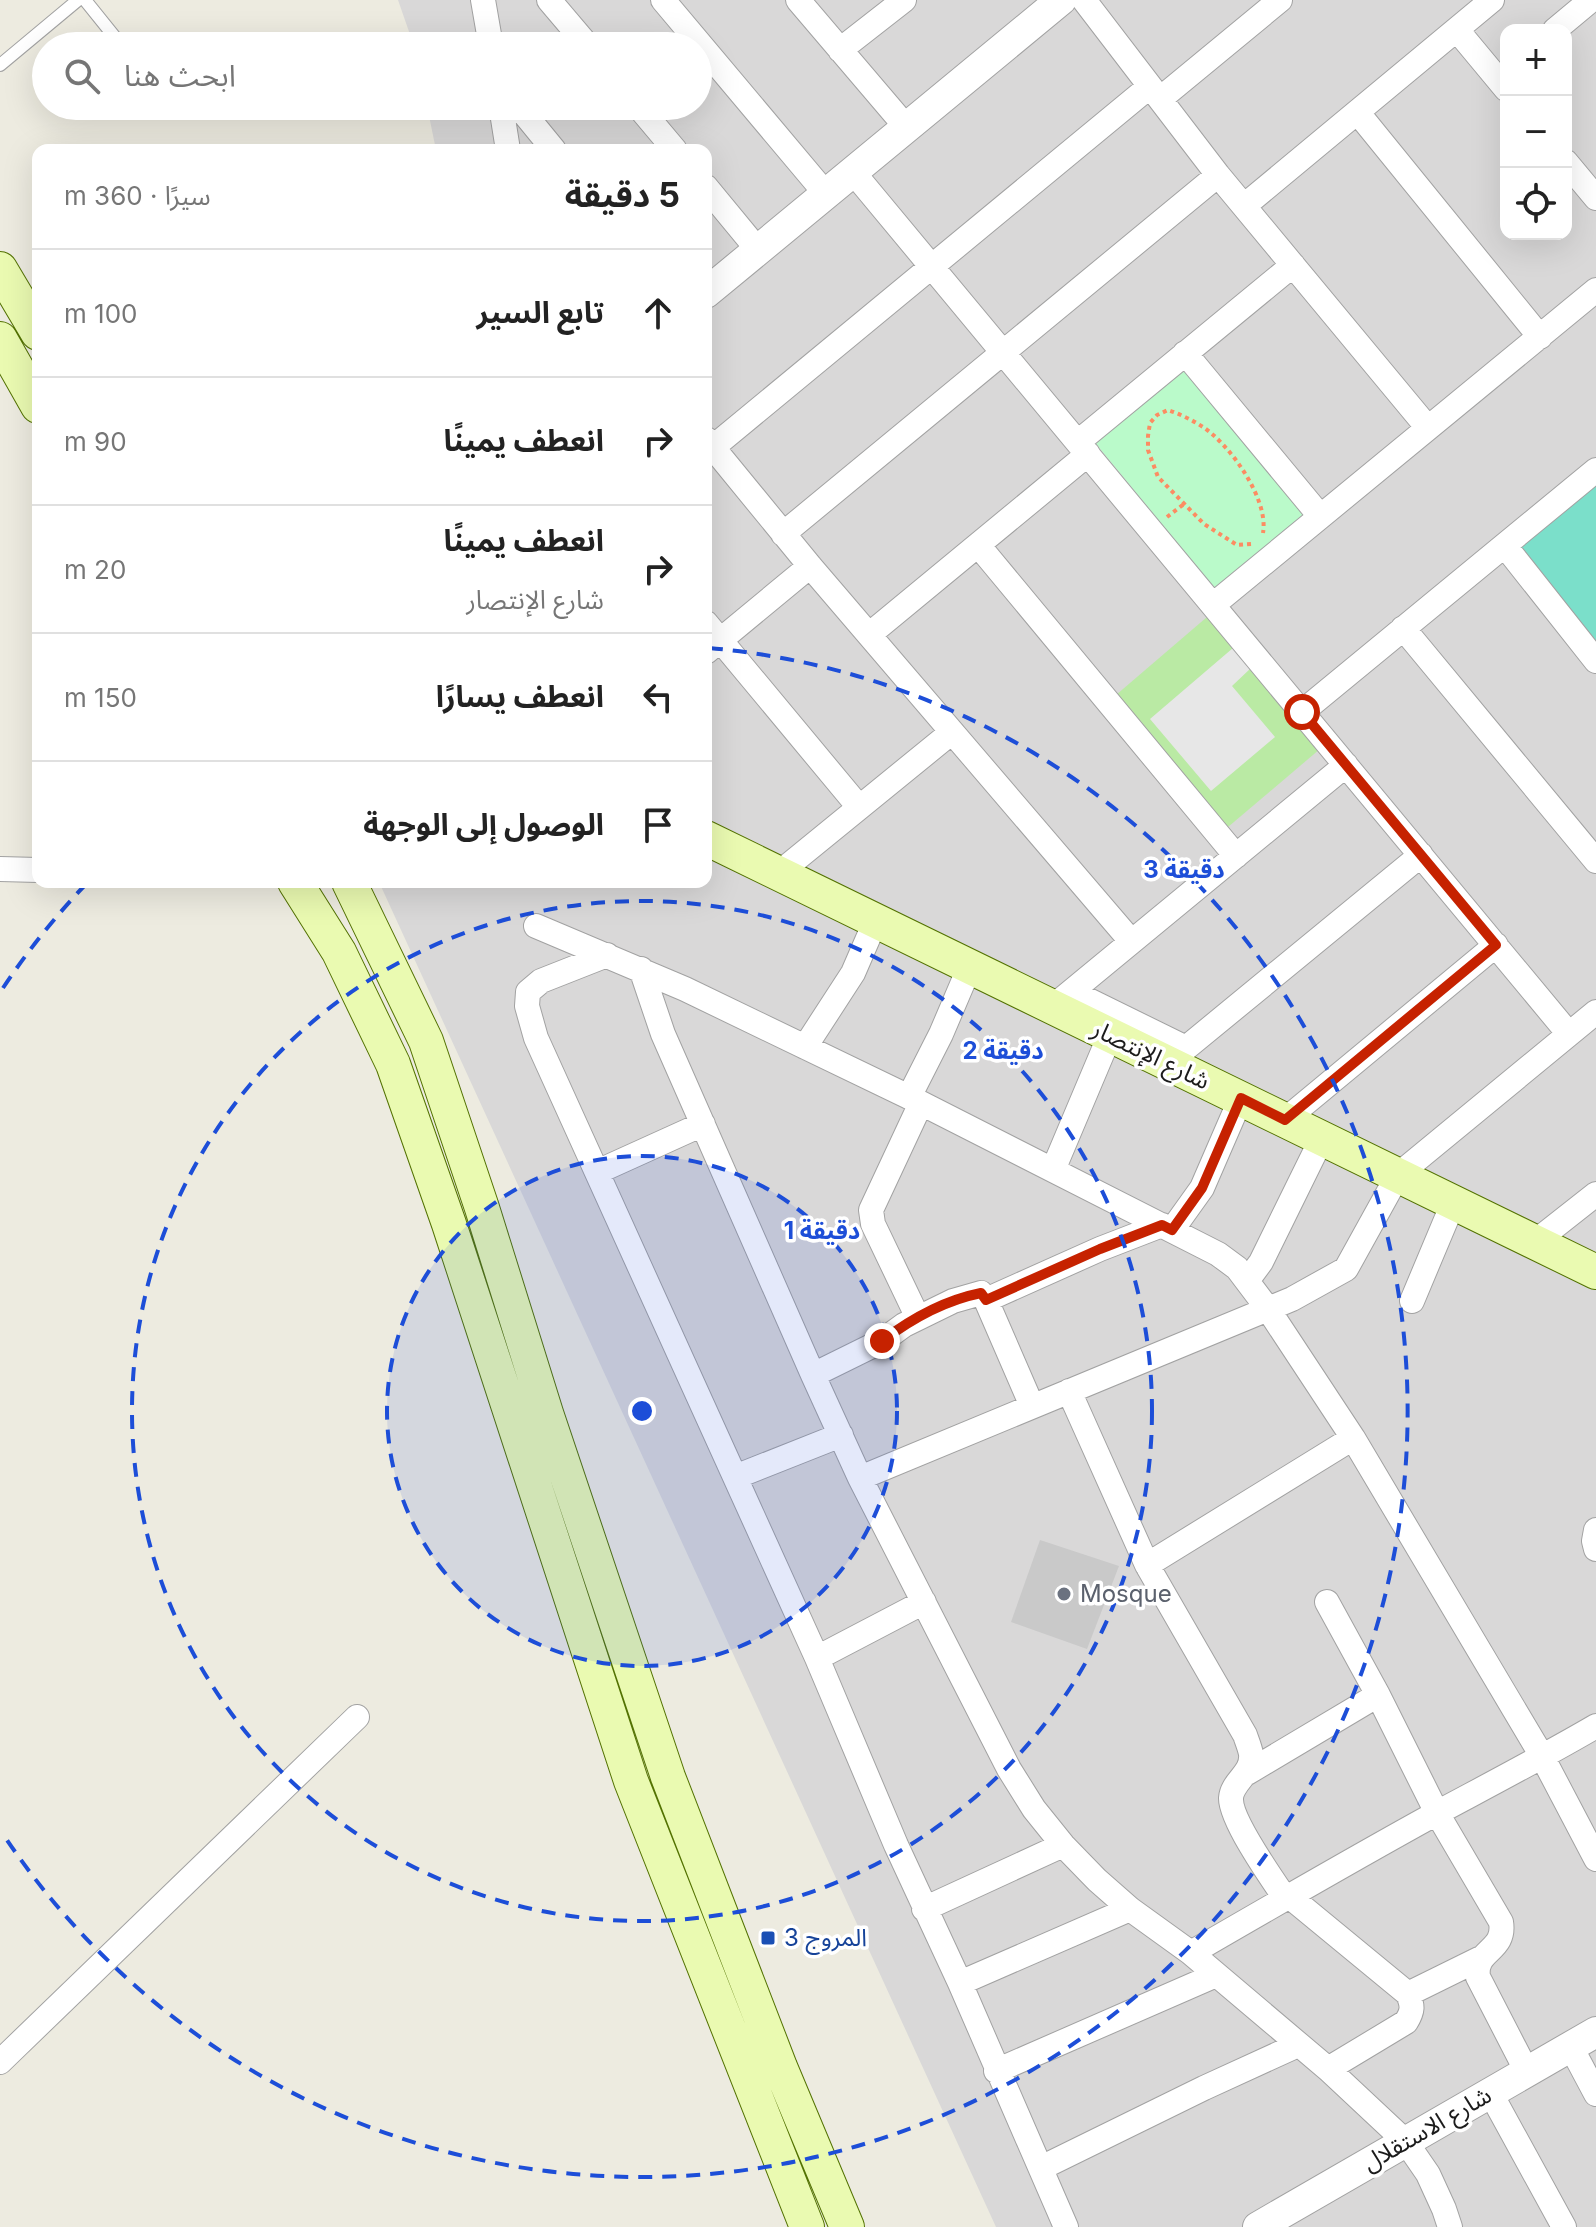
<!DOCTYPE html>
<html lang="ar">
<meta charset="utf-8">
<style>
body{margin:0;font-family:Inter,"Noto Sans Arabic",sans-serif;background:#f6f6f6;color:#222;direction:rtl}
.controls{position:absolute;right:24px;top:24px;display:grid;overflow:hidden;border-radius:16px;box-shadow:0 8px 32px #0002}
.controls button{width:72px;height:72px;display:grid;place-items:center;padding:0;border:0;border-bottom:2px solid #e0e0e0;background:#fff;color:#222;font:40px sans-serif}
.stop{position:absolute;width:24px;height:24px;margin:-18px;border:6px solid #c62200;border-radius:50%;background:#fff}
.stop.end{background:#c62200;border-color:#fff;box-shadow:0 2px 8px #0008}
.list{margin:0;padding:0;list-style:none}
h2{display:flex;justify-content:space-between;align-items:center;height:104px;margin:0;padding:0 32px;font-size:34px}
h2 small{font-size:26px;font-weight:400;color:#767676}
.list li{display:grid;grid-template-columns:52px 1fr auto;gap:24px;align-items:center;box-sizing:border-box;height:128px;padding:0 32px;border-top:2px solid #e0e0e0}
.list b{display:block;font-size:30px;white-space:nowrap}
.list p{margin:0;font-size:26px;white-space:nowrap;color:#767676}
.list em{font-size:26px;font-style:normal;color:#767676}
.icon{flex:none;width:44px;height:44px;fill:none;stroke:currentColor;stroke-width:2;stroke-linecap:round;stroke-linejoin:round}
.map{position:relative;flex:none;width:1596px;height:2227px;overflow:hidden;direction:ltr}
.search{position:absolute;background:#fff;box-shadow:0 8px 32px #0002;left:32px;top:32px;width:680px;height:88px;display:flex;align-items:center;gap:20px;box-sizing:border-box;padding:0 28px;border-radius:44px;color:#767676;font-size:30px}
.panel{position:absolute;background:#fff;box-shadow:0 8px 32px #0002;left:32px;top:144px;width:680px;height:744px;border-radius:16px;direction:rtl}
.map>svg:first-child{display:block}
.residential{fill:#d9d8d8;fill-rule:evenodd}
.religious{fill:#c9c9c9}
.grass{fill:#baeaa4}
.park{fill:#bafaca}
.pitch{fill:#7bdfca}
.parking{fill:#e7e7e7}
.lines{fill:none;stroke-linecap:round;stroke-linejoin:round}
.service-casing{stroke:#a2a2a2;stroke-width:14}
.minor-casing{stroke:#a2a2a2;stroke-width:26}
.tertiary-casing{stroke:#a2a2a2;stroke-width:32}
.secondary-casing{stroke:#537202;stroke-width:36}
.path{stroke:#fc8c62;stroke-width:4;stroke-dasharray:4 4;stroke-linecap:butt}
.service{stroke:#fff;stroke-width:12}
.minor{stroke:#fff;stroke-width:24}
.tertiary{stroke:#fff;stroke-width:30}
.secondary{stroke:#eafab1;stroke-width:34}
.route{stroke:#c62200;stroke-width:10}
.ring{fill:none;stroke:#1d4ed8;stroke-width:4;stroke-dasharray:14 10}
.worship-dot{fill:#6b7280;stroke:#fff;stroke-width:3}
.transit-dot{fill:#1a4fb4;stroke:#fff;stroke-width:3}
.labels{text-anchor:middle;stroke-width:7;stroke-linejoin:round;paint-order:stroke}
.street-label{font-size:24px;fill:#1b1b1b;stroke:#fff}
.worship-label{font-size:24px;fill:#5b616d;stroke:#fff;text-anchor:start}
.transit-label{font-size:24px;fill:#164399;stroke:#fff;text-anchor:start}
.centre{fill:#1d4ed8;stroke:#fff;stroke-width:4}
.ring-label{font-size:24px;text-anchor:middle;font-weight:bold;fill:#1d4ed8;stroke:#fff;stroke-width:7;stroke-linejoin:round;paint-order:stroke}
</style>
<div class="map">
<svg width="1596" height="2227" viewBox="0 0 1596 2227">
<rect width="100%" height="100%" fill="#edebe0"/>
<!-- residential -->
<path class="residential" d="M398 0H1596V2227H996L379 882H706V150H436L427 106H698V46H414ZM1506 30H1566V234H1506Z"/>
<!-- religious -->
<path class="religious" d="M1040 1540 1119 1566 1087 1649 1011 1622Z"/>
<!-- grass -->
<path class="grass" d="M1207 617 1320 749 1228 827 1116 695Z"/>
<!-- park -->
<path class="park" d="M1184 365 1306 514 1214 588 1092 439Z"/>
<!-- pitch -->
<path class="pitch" d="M1596 485V653L1514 553Z"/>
<!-- parking -->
<path class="parking" d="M1233 648 1251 668 1232 686 1275 737 1211 791 1150 719Z"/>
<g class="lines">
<defs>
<path id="service" d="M85 0 122 46
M0 65 78 0"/>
<path id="minor" d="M483 0 491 46
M549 0 588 46
M663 0 826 194
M798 0 907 128
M1084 0 1218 175 1428 428
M1457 30 1506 89
M1555 30 1591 0
M840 50 904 0
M1160 99 1280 0
M501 106 508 150
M518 106 554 150
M638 106 675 150
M1358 113 1540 337
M1566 162 1596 198
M853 172 1569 1034
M706 187 758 250
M1244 206 1492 0
M1185 353 1320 516
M706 439 810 566 1131 941
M1078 442 1293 265
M712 448 1149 87
M783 534 1218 175
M978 545 1236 856
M1505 546 1596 661
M1213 605 1596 290
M706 623 859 807
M1403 628 1596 861
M870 634 1088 454
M706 652 810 566
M1302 712 1596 470
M0 869 38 870
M779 873 952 732
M536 926 685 989 909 1097 1218 1254 1237 1268 1268 1309 1353 1438 1543 1758 1596 1859
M607 955 541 981 528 992 527 1006 536 1038 817 1658 896 1845 960 1983 1066 2227
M641 969 663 1034 813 1375 860 1478 1009 1769 1034 1809 1063 1845 1097 1880 1130 1909 1191 1953 1328 2069 1406 2142 1428 2174 1444 2209 1450 2227
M1072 992 1186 1048 1421 855
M1061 1000 1346 765
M805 1047 853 973 876 920
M909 1097 941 1034 970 966
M1285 1120 1496 945
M1053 1170 1110 1035
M597 1172 703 1124
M1172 1230 1202 1188 1241 1098
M1535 1242 1596 1194
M1247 1281 1261 1262 1322 1138
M986 1300 1100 1249 1162 1225
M1412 1301 1454 1201
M918 1318 873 1224 871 1210 921 1103
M813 1375 882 1341 904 1325 953 1301 981 1293 986 1300 1032 1406
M1069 1391 1147 1565 1353 1438
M735 1477 841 1435
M860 1478 1268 1309 1292 1299 1346 1269 1398 1175 1596 1012
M1596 1530 1594 1541 1596 1549
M1147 1565 1245 1735C1247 1741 1250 1748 1251 1754 1253 1774 1232 1781 1231 1798 1230 1819 1272 1879 1285 1898
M1327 1602 1378 1695
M817 1658 924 1602
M1247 1773 1378 1695 1437 1813 1501 1922C1506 1952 1474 1949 1478 1977L1527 2072
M1289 1896 1408 1994C1413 2006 1413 2011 1406 2022L1328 2069
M924 1909 1063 1845
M1191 1953C1272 1906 1353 1859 1435 1814 1489 1785 1543 1757 1596 1726
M960 1983 1130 1909
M1408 1994 1479 1959
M1571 2047 1596 2094
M0 2062 357 1717
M996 2071 1216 1975
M1490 2092 1564 2227
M1041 2168 1204 2088 1298 2045"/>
<path id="tertiary" d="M706 293 1061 0
M1258 2227 1596 2032"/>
<path id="secondary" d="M0 269 38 333
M0 339 38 406
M706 838 1596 1272
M295 882 339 952 393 1064 449 1224 631 1781 807 2227
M349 882 426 1041 482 1208 546 1413 668 1777 780 2067 847 2227"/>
</defs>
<!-- service casing -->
<use href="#service" class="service-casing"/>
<!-- minor casing -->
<use href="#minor" class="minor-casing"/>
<!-- tertiary casing -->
<use href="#tertiary" class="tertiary-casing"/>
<!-- secondary casing -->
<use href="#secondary" class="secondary-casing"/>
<!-- path -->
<path class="path" d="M1167 517 1184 504
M1251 544 1237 545 1204 524 1158 477 1148 450V436L1150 423 1157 415 1168 410C1180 414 1192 420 1203 427 1230 445 1269 499 1263 533"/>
<!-- service -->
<use href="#service" class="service"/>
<!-- minor -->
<use href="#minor" class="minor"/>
<!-- tertiary -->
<use href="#tertiary" class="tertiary"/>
<!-- secondary -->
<use href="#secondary" class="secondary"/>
</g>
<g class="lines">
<!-- route -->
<path class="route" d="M882 1341C911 1319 946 1300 981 1293L986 1300 1100 1249 1162 1225 1172 1230 1202 1188 1241 1098 1285 1120 1496 945 1302 712"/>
</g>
<!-- distance rings -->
<circle cx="642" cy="1411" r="255" fill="#1d4ed8" fill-opacity=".12"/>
<g class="ring">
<circle cx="642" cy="1411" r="255"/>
<circle cx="642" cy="1411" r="510"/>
<path d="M3 988A766 766 0 0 1 86 884M709 648A766 766 0 1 1 3 1834"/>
</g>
<!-- markers -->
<circle class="worship-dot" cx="1064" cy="1594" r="8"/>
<rect class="transit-dot" x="760" y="1930" width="16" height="16" rx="4"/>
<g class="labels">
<!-- street labels -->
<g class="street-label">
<text transform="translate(1151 1055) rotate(26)" y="8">شارع الإنتصار</text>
<text transform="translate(1427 2129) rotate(-30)" y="8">شارع الاستقلال</text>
</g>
<!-- worship labels -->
<g class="worship-label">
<text x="1080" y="1602">Mosque</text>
</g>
<!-- transit labels -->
<g class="transit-label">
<text x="784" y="1946">المروج 3</text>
</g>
</g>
<circle cx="642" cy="1411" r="12" class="centre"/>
<g class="ring-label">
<text x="1184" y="878">3 دقيقة</text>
<text x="1003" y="1059">2 دقيقة</text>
<text x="822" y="1239">1 دقيقة</text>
</g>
</svg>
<div class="controls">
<button>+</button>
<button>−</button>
<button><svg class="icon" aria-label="locate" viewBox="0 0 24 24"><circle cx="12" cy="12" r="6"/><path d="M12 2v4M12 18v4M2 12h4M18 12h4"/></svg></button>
</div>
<div class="stop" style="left:1302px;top:712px"></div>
<div class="stop end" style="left:882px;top:1341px"></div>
<div class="search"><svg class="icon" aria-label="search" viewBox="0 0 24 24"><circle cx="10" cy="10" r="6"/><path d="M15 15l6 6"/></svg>ابحث هنا</div>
<section class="panel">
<h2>5 دقيقة<small>سيرًا · 360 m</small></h2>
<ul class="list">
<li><svg class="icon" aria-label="ahead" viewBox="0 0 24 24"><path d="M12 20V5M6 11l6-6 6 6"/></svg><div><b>تابع السير</b></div><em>100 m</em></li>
<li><svg class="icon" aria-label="right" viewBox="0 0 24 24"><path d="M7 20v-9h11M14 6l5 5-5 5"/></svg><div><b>انعطف يمينًا</b></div><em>90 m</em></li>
<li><svg class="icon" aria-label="right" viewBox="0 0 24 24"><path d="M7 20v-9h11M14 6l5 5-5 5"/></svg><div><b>انعطف يمينًا</b><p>شارع الإنتصار</p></div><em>20 m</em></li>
<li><svg class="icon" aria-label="left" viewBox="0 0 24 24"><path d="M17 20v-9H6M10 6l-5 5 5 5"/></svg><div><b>انعطف يسارًا</b></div><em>150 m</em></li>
<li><svg class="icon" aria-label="arrive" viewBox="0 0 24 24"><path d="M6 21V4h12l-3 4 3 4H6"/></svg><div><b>الوصول إلى الوجهة</b></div></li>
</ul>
</section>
</div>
